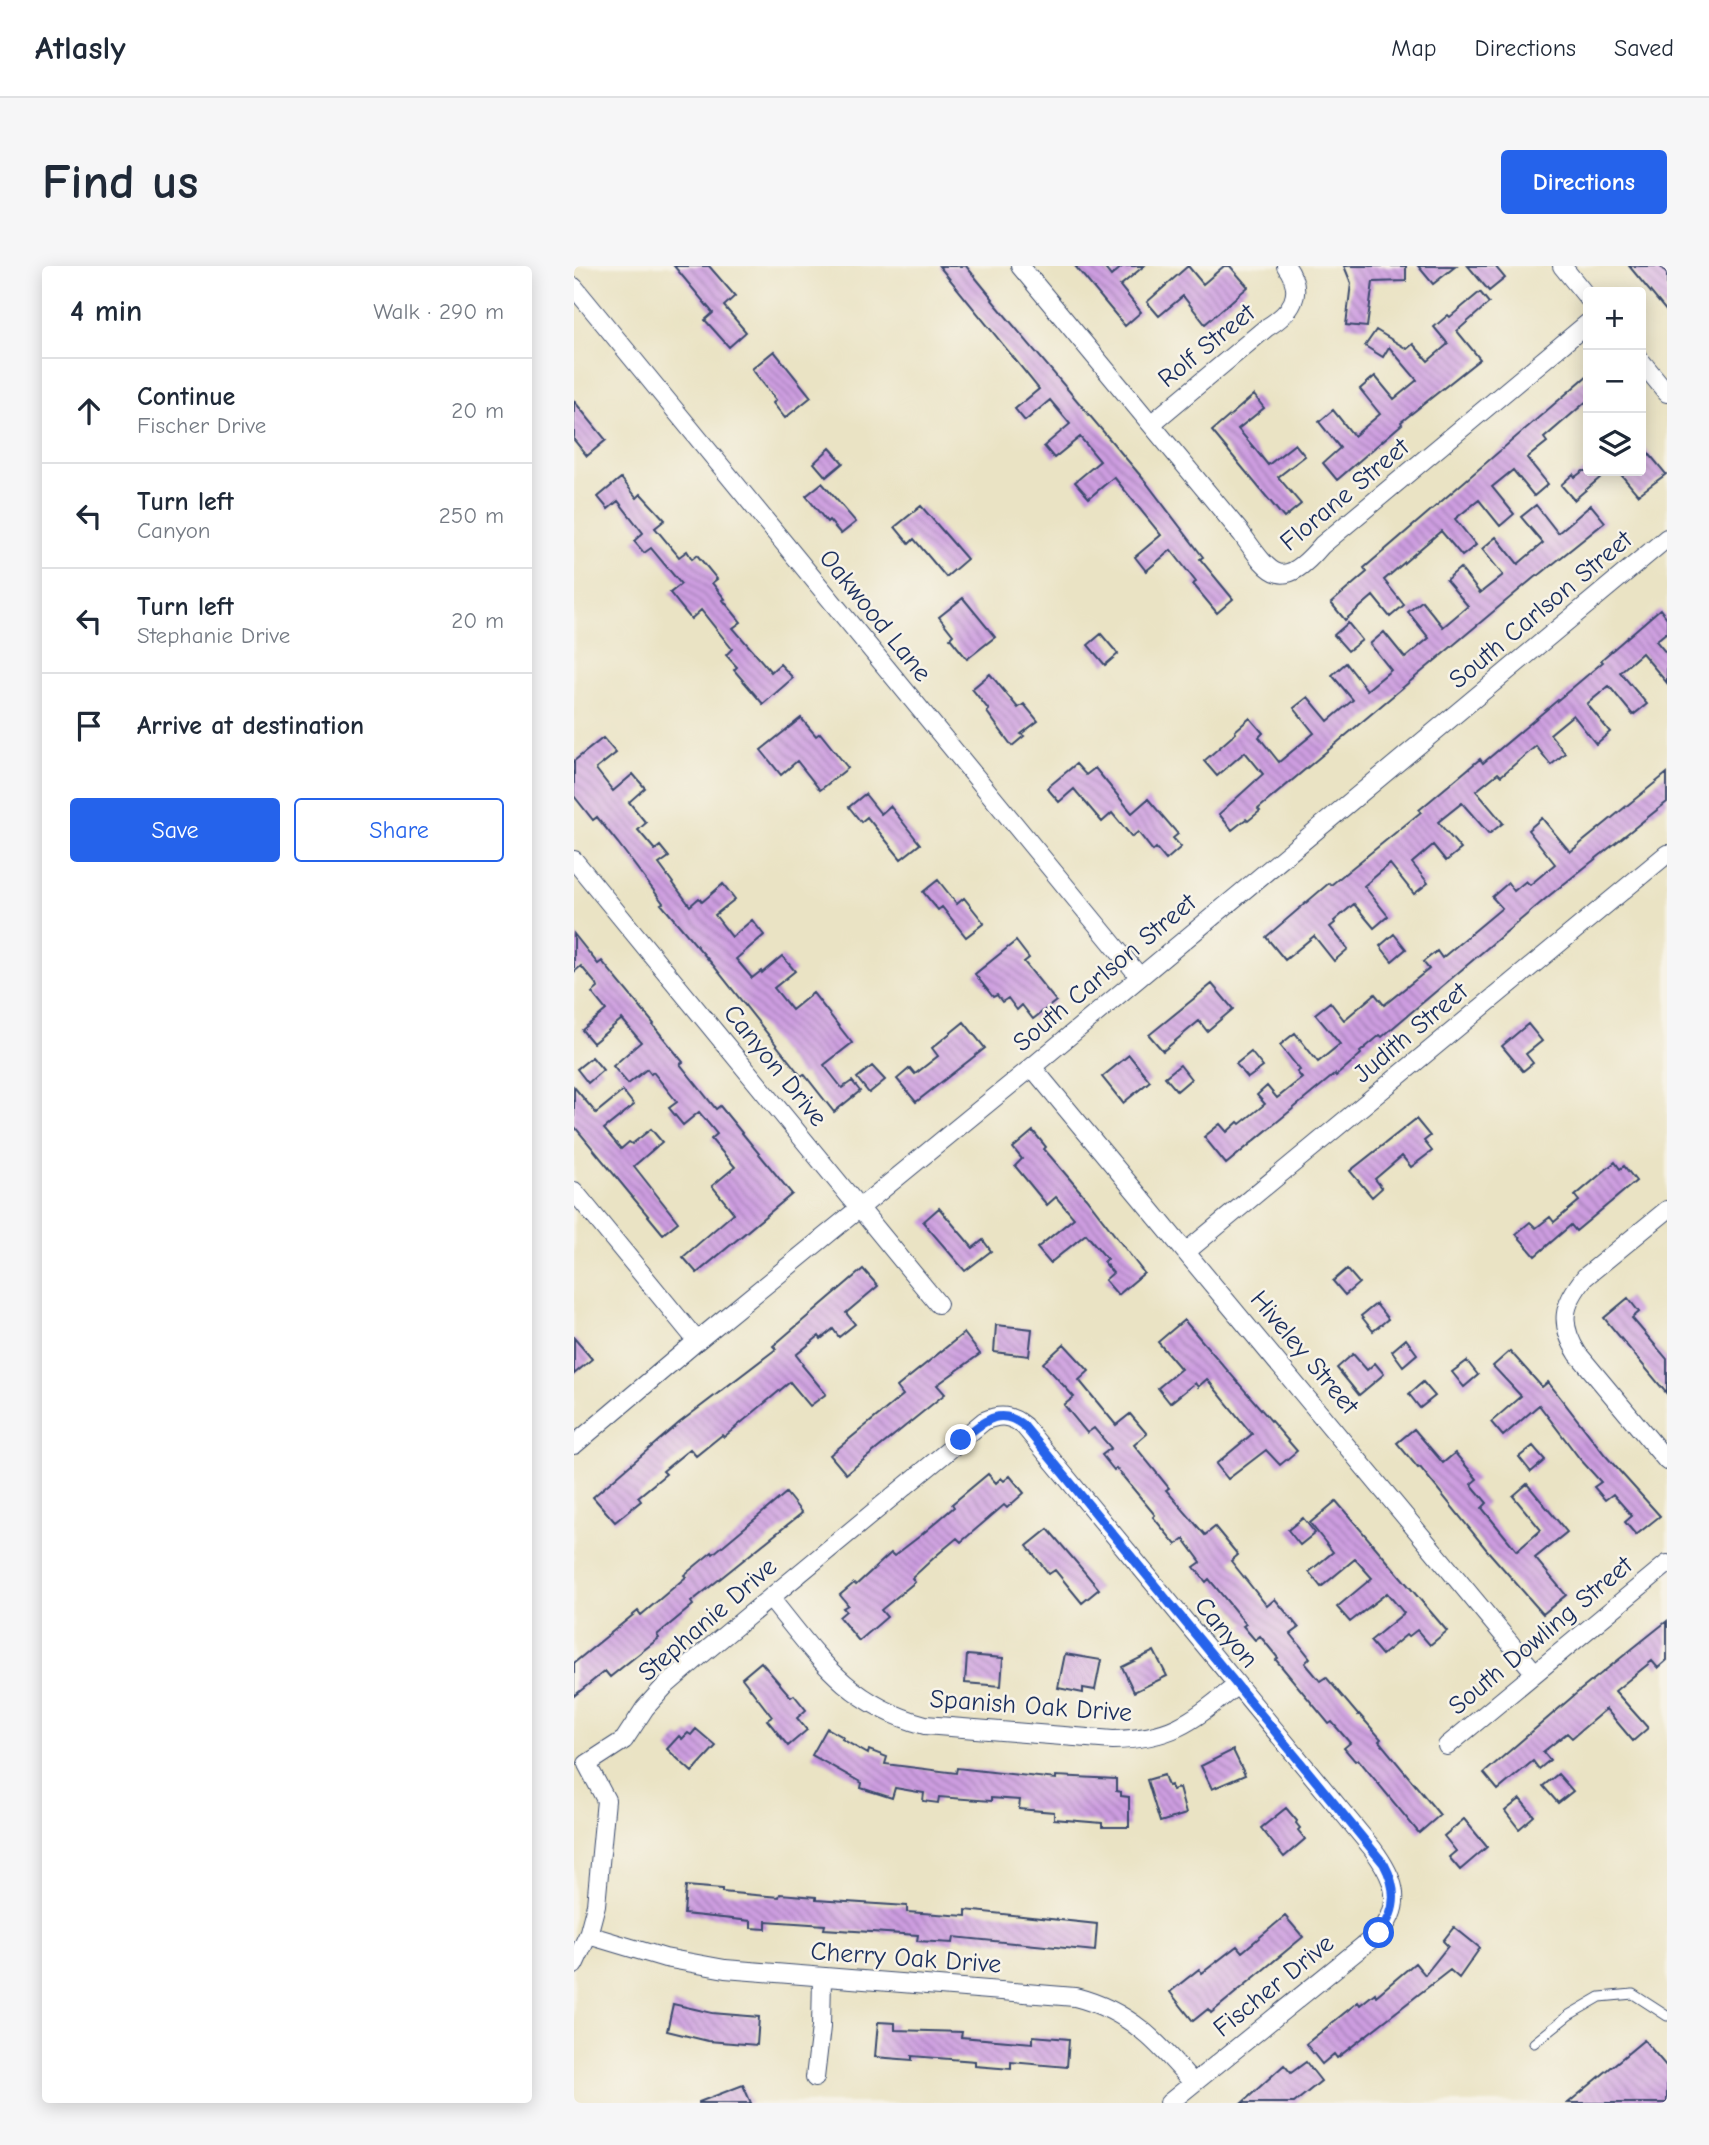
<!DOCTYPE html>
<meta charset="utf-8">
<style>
body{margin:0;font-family:"Comic Neue",sans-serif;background:#f6f6f7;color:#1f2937}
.controls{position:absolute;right:21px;top:21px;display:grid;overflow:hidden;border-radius:7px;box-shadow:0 4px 18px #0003}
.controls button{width:63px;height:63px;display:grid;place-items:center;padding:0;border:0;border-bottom:2px solid #e0e1e3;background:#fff;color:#1f2937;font:35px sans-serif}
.stop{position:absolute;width:21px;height:21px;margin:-16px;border:5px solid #2563eb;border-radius:50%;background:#fff}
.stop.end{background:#2563eb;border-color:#fff;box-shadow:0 2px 7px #0008}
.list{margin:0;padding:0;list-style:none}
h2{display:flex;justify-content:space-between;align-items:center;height:91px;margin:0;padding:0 28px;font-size:30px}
h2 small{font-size:23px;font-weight:400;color:#747a83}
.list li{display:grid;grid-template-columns:46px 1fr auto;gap:21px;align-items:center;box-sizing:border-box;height:105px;padding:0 28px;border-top:2px solid #e0e1e3}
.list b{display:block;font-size:26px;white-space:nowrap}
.list p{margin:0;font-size:23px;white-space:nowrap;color:#747a83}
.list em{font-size:23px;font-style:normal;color:#747a83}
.actions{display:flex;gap:14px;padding:21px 28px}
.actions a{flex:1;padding:16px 0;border:2px solid #2563eb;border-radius:7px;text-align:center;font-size:24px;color:#2563eb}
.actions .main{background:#2563eb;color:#fff}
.icon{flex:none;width:38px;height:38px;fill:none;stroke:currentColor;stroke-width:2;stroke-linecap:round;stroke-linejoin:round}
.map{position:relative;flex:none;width:1093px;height:1837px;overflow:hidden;border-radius:7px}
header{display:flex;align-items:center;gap:42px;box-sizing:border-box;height:98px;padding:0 35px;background:#fff;border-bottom:2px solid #e0e1e3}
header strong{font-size:33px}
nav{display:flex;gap:38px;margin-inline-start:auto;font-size:24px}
.intro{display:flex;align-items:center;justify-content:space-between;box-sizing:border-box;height:168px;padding:0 42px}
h1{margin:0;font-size:49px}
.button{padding:18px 32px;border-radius:7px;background:#2563eb;color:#fff;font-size:24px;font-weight:700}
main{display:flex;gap:42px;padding:0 42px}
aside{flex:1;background:#fff;border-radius:7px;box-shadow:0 4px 18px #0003}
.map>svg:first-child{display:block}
.building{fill:url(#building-back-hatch)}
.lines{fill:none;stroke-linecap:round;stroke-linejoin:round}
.service-casing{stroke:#3a4a6d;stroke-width:11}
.minor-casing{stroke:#3a4a6d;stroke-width:20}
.service{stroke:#fff;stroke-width:9}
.minor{stroke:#fff;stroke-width:18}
.route{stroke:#2563eb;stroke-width:9}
.labels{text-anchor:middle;stroke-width:5;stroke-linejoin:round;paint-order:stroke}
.street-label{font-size:26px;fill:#1b2f5e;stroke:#f7f3e8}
</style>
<header>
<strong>Atlasly</strong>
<nav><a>Map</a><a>Directions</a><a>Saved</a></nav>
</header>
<div class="intro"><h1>Find us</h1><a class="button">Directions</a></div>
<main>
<aside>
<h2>4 min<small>Walk · 290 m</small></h2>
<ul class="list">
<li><svg class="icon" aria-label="ahead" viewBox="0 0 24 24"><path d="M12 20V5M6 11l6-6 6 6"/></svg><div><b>Continue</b><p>Fischer Drive</p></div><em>20 m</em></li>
<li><svg class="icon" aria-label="left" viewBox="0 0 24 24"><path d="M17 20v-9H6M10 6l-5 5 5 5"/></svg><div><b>Turn left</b><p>Canyon</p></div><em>250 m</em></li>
<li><svg class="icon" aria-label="left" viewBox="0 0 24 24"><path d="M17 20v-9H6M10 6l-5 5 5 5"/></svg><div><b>Turn left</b><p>Stephanie Drive</p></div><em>20 m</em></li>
<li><svg class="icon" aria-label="arrive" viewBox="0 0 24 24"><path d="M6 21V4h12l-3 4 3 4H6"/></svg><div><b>Arrive at destination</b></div></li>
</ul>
<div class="actions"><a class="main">Save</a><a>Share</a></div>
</aside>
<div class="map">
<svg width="1093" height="1837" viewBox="0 0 1093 1837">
<defs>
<pattern id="building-back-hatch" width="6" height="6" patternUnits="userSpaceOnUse" patternTransform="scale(1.75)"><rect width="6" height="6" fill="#cd9de0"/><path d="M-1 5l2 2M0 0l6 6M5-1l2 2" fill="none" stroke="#a680b9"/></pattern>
</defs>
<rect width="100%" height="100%" fill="#f7f3e8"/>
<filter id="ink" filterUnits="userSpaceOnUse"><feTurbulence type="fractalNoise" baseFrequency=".0143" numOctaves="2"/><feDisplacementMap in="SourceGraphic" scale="14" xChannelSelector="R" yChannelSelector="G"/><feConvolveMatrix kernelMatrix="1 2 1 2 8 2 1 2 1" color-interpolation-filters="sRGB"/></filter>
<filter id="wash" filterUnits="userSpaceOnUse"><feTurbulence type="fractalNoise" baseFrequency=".00686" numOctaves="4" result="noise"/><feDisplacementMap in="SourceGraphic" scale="28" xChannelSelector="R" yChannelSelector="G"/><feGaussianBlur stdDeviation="1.57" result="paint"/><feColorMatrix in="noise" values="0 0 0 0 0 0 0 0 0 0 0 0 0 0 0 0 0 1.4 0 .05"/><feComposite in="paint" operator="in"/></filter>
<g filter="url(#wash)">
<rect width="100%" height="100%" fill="#eae3c4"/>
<g id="blocks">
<!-- building -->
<path class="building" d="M100 0H135L161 30 150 40 172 66 155 81 131 54 139 47Z
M365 0H392L419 33 418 34 571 215 629 291 626 293 659 333 643 347 619 318 622 316 597 284 572 305 561 291 587 269 540 211 515 232 501 216 526 195 506 171 480 192 470 180 496 158 476 134 451 155 441 143 465 123Z
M501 0H529L537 10 549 0H570L546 20 567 46 551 60Z
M614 0 629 18 650 0H656L674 21 631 58 609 30 585 50 573 36Z
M770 0H832V15L799 16 793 61 772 59 777 17Z
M844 0H882L859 18Z
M894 0H921L931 12 915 25Z
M1055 0H1086L1093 8V46Z
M906 26 915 37 883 65 906 93 827 156 828 158 763 214 749 197 766 182 745 156 759 144 780 170 806 148 786 123 801 110 820 133 843 114 815 81 809 91 791 80 802 64 833 83 839 78 854 95 874 78 860 61 874 49 876 51Z
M200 85 237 131 211 152 199 137 202 134 178 103Z
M1014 109V134L970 172 973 176 953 192 974 218 960 230 939 204 918 221 940 248 926 260 905 234 881 253 902 279 888 290 867 265 810 314 830 339 816 351 799 330 771 354 757 337 793 306 790 302Z
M680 129 690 142 664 163 681 183 694 199 721 178 731 190 704 211 727 238 710 252 638 165Z
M0 135 32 174 13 190 0 174Z
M1067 178 1092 208 1064 229 1044 205H1067Z
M256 182 269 197 252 211 240 197Z
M1009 205H1034L1000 234 987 219 999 208 1001 211Z
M47 212 63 232 67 228 91 254 81 262 105 291 113 285 118 293 123 289 143 313 138 317 151 333 149 334 167 356 159 362 197 406 206 398 219 412 189 438 160 404 163 401 152 389 158 383 127 344 117 353 96 327 107 318 77 282 70 287 60 275 69 267 44 235 34 243 24 231Z
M248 217 282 256 267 268 255 254 253 256 232 230Z
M962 239 984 267 1017 239 1031 256 964 310 963 309 684 543 686 545 674 555 672 553 658 564 645 548 689 508 671 486 643 510 630 495 662 467 661 465 676 452 689 467 685 471 705 496 740 467 720 442 734 431 754 455 779 434 758 409 772 397 793 424 817 404 796 378 810 366 831 392 855 372 834 346 848 335 869 361 894 340 872 314 886 302 906 327 929 309 908 283 922 271 944 298 969 277 947 251Z
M347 240 393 293 372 311 340 273 335 278 321 261Z
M389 332 421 371 393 393 376 372 379 369 365 351Z
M1086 343 1093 352V366L1082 375 1093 388V417L1068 387 1046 406 1073 438 1059 449 1035 420 1013 438 1036 466 1022 478 999 449 976 468 991 487 977 499 962 480 927 510 924 507 902 525 929 557 915 568 888 537 864 556 887 583 872 595 859 579 838 597 854 617 840 628 816 598 790 620 814 650 800 662 780 638 760 655 761 657 756 661 774 683 760 695 740 670 711 694 692 671 755 617 757 619 847 546 845 544 906 493 909 497 1029 396 1027 394Z
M774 357 788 374 774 385 760 369Z
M527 368 544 388 531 399 514 379Z
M416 408 444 442 450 438 464 455 447 468 450 470 438 480 413 446 415 444 398 423Z
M227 452 242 470 246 467 274 502 246 524 223 495 207 509 187 484Z
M29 472 42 487 22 503 39 525 59 508 71 522 55 536 72 557 64 564 81 584 86 580 95 591 85 598 116 640 125 632 128 636 149 618 161 633 141 649 158 671 178 654 190 669 162 693 178 712 187 705 188 707 208 690 221 705 200 722 218 744 239 727 278 777 250 799 268 822 278 815 286 825 260 846 230 808 227 810 139 699 87 638 89 637 44 577 23 551 19 554 0 530V495Z
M502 498 512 509 521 502 558 547 574 533 604 568 599 572 607 581 592 594 582 582 579 585 564 566 558 571 538 547 528 556 500 523 485 536 473 522Z
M1093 507V536L976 629 808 771 806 769 786 786 787 788 762 810 761 808 652 898 630 871 646 858 653 866 664 856 666 858 691 838 683 829 693 820 703 832 728 812 723 806 726 804 706 779 721 767 744 796 766 778 741 748 756 736 770 754 801 728 810 739 855 703 849 696 863 685 868 692 928 642 918 631 934 617 940 625 952 615 956 619 981 598 954 564 968 552 996 586Z
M291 528 307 548 316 540 346 578 327 593 293 551 287 556 275 541Z
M364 614 383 638 390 632 410 657 392 671 368 641 364 644 349 626Z
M0 668 24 698 28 695 80 758 79 759 109 796 106 798 142 843 146 840 218 928 123 1007 109 991 160 947 138 920 161 901 137 873 143 868 125 846 109 859 95 842 103 836 79 806 77 808 73 803 54 818 39 800 67 776 48 753 19 777 8 764 32 744 18 727 24 722 23 719 7 700 0 706Z
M820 668 832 683 818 695 806 680Z
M442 675 455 692 450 696 482 735 459 753 448 739 443 744 434 732 428 736 423 729 419 731 401 708Z
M638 718 659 743 633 765 625 755 589 785 575 769Z
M390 756 411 782 342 836 323 813 336 802 341 808 364 790 358 782Z
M954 758 968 775 952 788 959 797 949 805 928 780Z
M677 786 689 801 674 812 662 798Z
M555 789 576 815 549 837 528 811Z
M18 791 29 804 14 817 3 803Z
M606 799 617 813 603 825 591 811Z
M298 800 311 814 295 827 283 812Z
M0 821 22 847 49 825 60 839 30 863 47 883 55 876 58 878 77 863 88 876 60 900 104 956 89 968 0 860Z
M842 853 856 870 850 875 858 885 837 901 828 890 801 913 808 922 798 931 776 905Z
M459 865 472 881 470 883 512 932 570 1007 544 1029 531 1014 539 1007 530 996 533 993 512 968 476 997 463 982 500 952 482 931 473 939 441 900 448 893 439 882Z
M1041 896 1046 903 1050 900 1062 915 1002 965 997 959 961 990 942 968 956 956 962 962 976 951 980 956 1005 935 1001 930Z
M365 942 399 982 409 974 417 985 391 1005 349 956Z
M289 1003 304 1020 272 1047 281 1058 265 1071 259 1063 247 1073 245 1070 222 1089 229 1098 228 1099 252 1128 236 1140 216 1116 150 1171 148 1169 122 1190 116 1183 89 1205 92 1208 64 1231 67 1235 41 1256 19 1231 105 1157 202 1083 199 1080Z
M773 1003 785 1017 771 1029 759 1015Z
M1054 1032 1065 1046 1058 1052 1093 1093V1128L1030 1052Z
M802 1038 814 1053 799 1065 787 1050Z
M610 1054 723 1185 706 1199 692 1184 654 1213 642 1198 678 1168 633 1113 624 1121 621 1117 596 1137 584 1122 607 1103 584 1076Z
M422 1059 458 1063 455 1090 420 1086Z
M390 1067 406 1088 363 1119 371 1128 272 1208 256 1189 329 1129 323 1121Z
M0 1072 18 1093 0 1108Z
M832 1073 843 1088 829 1100 818 1085Z
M490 1078 515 1105 505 1114 542 1159 556 1148 573 1168 560 1179 595 1222 592 1224 631 1269 641 1261 664 1289 657 1295 693 1340 701 1333 725 1362 717 1368 736 1392 731 1397 746 1415 752 1411 784 1449 785 1448 807 1473 805 1475 866 1549 845 1567 784 1493 781 1495 770 1482 776 1477 758 1456 755 1458 702 1394 704 1392 686 1370 681 1374 669 1360 672 1358 635 1313 632 1316 620 1301 627 1296 610 1273 602 1279 579 1251 581 1249 542 1202 540 1204 528 1189 537 1182 520 1162 513 1167 490 1139 500 1131 469 1097Z
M936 1085 968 1121 974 1116 1031 1189 1086 1250 1062 1269 1051 1256 1058 1250 1039 1228 1031 1234 1020 1221 1027 1216 1006 1193 965 1139 929 1170 917 1156 947 1130 919 1100Z
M779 1088 793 1104 801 1097 810 1108 785 1129 763 1102Z
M893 1095 904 1109 890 1121 878 1106Z
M849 1116 861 1130 846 1142 835 1128Z
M840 1163 869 1197 881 1187 903 1213 897 1218 913 1237 908 1242 943 1285 967 1264 939 1230 953 1218 993 1266 961 1292 992 1329 969 1348 912 1283 846 1201 844 1202 823 1177Z
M959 1180 971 1194 957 1206 945 1191Z
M414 1208 422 1217 427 1212 430 1215 436 1210 450 1227 433 1242 430 1239 387 1276 383 1272 364 1288 338 1312 341 1316 307 1344 313 1351 285 1375 265 1351 272 1345 269 1342 274 1339 266 1329 280 1317 282 1319 317 1287 320 1290 346 1270 380 1241 378 1238Z
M212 1227 228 1247 117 1336 119 1339 83 1369 85 1372 51 1399 36 1411 31 1405 0 1430V1397L64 1345 67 1349 112 1311 110 1309 138 1286 139 1288Z
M762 1235 873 1365 856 1379 843 1364 834 1371 832 1369 808 1389 796 1375 830 1347 813 1327 776 1356 763 1341 798 1312 781 1293 747 1321 735 1306 759 1286 736 1257Z
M729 1252 741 1267 726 1279 714 1264Z
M474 1263 525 1323 508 1337 481 1304 475 1308 453 1280Z
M1093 1355V1394L1084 1402 1078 1395 1041 1425 1074 1462 1059 1475 1032 1443 998 1472 993 1467 969 1486 976 1494 965 1503 959 1495 924 1524 910 1507 1004 1426Z
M580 1385 593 1410 560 1426 548 1401Z
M491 1388 527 1394 521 1424 509 1422V1427L484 1422Z
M393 1389 429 1392 427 1420 391 1417Z
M187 1396 217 1431 220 1429 232 1444 223 1452 233 1464 214 1480 193 1454 198 1451 168 1412Z
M253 1462 269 1471 268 1473 294 1488 295 1484 313 1491 311 1498 382 1507 383 1502 482 1513V1510L542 1513V1525L547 1526V1530L555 1531V1561H528V1557L480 1553V1546L445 1543 446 1534 417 1532V1535L365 1531 364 1537 349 1535 350 1527 321 1522 318 1532 287 1522 288 1517 238 1489Z
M122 1463 142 1480 118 1506 93 1483 105 1470 108 1473 114 1467 117 1469Z
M659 1484 671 1509 638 1523 627 1500Z
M984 1508 999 1525 984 1537 969 1520Z
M590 1509 594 1520 597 1519 598 1524 605 1522 612 1548 586 1556 573 1514Z
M946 1533 960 1550 945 1563 931 1545Z
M712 1542 723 1555 722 1557 726 1562 724 1564 731 1573 710 1591 687 1562Z
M890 1553 913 1581 886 1604 875 1591 882 1585 870 1570Z
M112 1620 148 1623V1626L205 1631 206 1628 242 1631V1634L333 1640V1646L392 1650V1644L523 1658 521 1685 380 1671 379 1677 343 1675 344 1669 250 1663 251 1659 192 1655V1663L177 1662V1655L110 1648Z
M711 1650 729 1671 637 1747 634 1743 619 1755 596 1726 625 1703 628 1707 663 1680 668 1686Z
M880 1661 906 1682 885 1712 876 1704 763 1792 760 1788 748 1798 732 1778 784 1736 786 1739 801 1727 802 1730 841 1697 851 1709 874 1680 869 1675Z
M99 1738 138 1747 185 1751 183 1779 134 1775 93 1765Z
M304 1756 321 1757V1764L388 1766 387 1771 459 1777V1770L495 1773 493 1801 437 1796V1803L401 1800V1795L338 1790V1794L301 1791Z
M1070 1774 1093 1801V1837H994Z
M732 1796 747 1815 720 1837H668L710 1799 717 1807Z
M169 1819 177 1837H125V1836Z"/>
</g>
</g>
<g filter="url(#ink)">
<use href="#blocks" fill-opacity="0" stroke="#3a4a6d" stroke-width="2"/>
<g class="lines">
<defs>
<path id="service" d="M960 1777 995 1749 1026 1731 1059 1728 1093 1750"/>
<path id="minor" d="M446 0 667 267C697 309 707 327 748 279L1014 57
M988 0 1014 32
M0 21 565 710
M1067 95 1093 127
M577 158 692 62C717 47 732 28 712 0
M0 594 364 1038
M458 801 961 1407
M0 925 123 1075
M1093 944 1011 1011C988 1039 985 1058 1004 1088L1093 1195
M613 985 1093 588
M0 1179 123 1075 458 801 1093 272
M196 1332C244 1391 273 1438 351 1459L539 1474C599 1473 618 1455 663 1419
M873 1480 1093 1298
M14 1669 91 1692 151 1703 501 1731C556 1745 584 1776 619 1817
M0 1699 14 1669 22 1639 32 1534 13 1498 50 1474 71 1442 90 1421 127 1389 410 1155C426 1148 437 1149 450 1160L798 1582C819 1610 832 1637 805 1667L595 1837
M241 1812 247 1761 248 1711"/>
</defs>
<!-- service casing -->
<use href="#service" class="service-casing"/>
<!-- minor casing -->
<use href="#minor" class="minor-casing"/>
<!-- service -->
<use href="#service" class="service"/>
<!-- minor -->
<use href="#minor" class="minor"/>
</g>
</g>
<g class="lines" filter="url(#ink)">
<!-- route -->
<path class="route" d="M387 1174C409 1157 424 1139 450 1160L810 1598C823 1622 824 1645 805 1667"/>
</g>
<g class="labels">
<!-- street labels -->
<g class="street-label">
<text transform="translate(632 79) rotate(-39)" y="9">Rolf Street</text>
<text transform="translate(770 228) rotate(-40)" y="9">Florane Street</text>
<text transform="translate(966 343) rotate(-40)" y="9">South Carlson Street</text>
<text transform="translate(302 349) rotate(51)" y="9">Oakwood Lane</text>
<text transform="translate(530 706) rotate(-40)" y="9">South Carlson Street</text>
<text transform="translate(836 766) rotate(-40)" y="9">Judith Street</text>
<text transform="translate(202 799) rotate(51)" y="9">Canyon Drive</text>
<text transform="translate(731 1086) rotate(50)" y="9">Hiveley Street</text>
<text transform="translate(133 1353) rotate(-41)" y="9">Stephanie Drive</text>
<text transform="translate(653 1366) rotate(50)" y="9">Canyon</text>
<text transform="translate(966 1369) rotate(-40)" y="9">South Dowling Street</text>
<text transform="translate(457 1439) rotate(4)" y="9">Spanish Oak Drive</text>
<text transform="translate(332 1691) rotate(4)" y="9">Cherry Oak Drive</text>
<text transform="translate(699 1719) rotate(-39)" y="9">Fischer Drive</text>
</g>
</g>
</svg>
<div class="controls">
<button>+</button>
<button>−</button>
<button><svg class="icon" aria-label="layers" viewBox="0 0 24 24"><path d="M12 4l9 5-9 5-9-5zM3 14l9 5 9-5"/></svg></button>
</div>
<div class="stop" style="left:805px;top:1667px"></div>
<div class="stop end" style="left:387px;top:1174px"></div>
</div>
</main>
